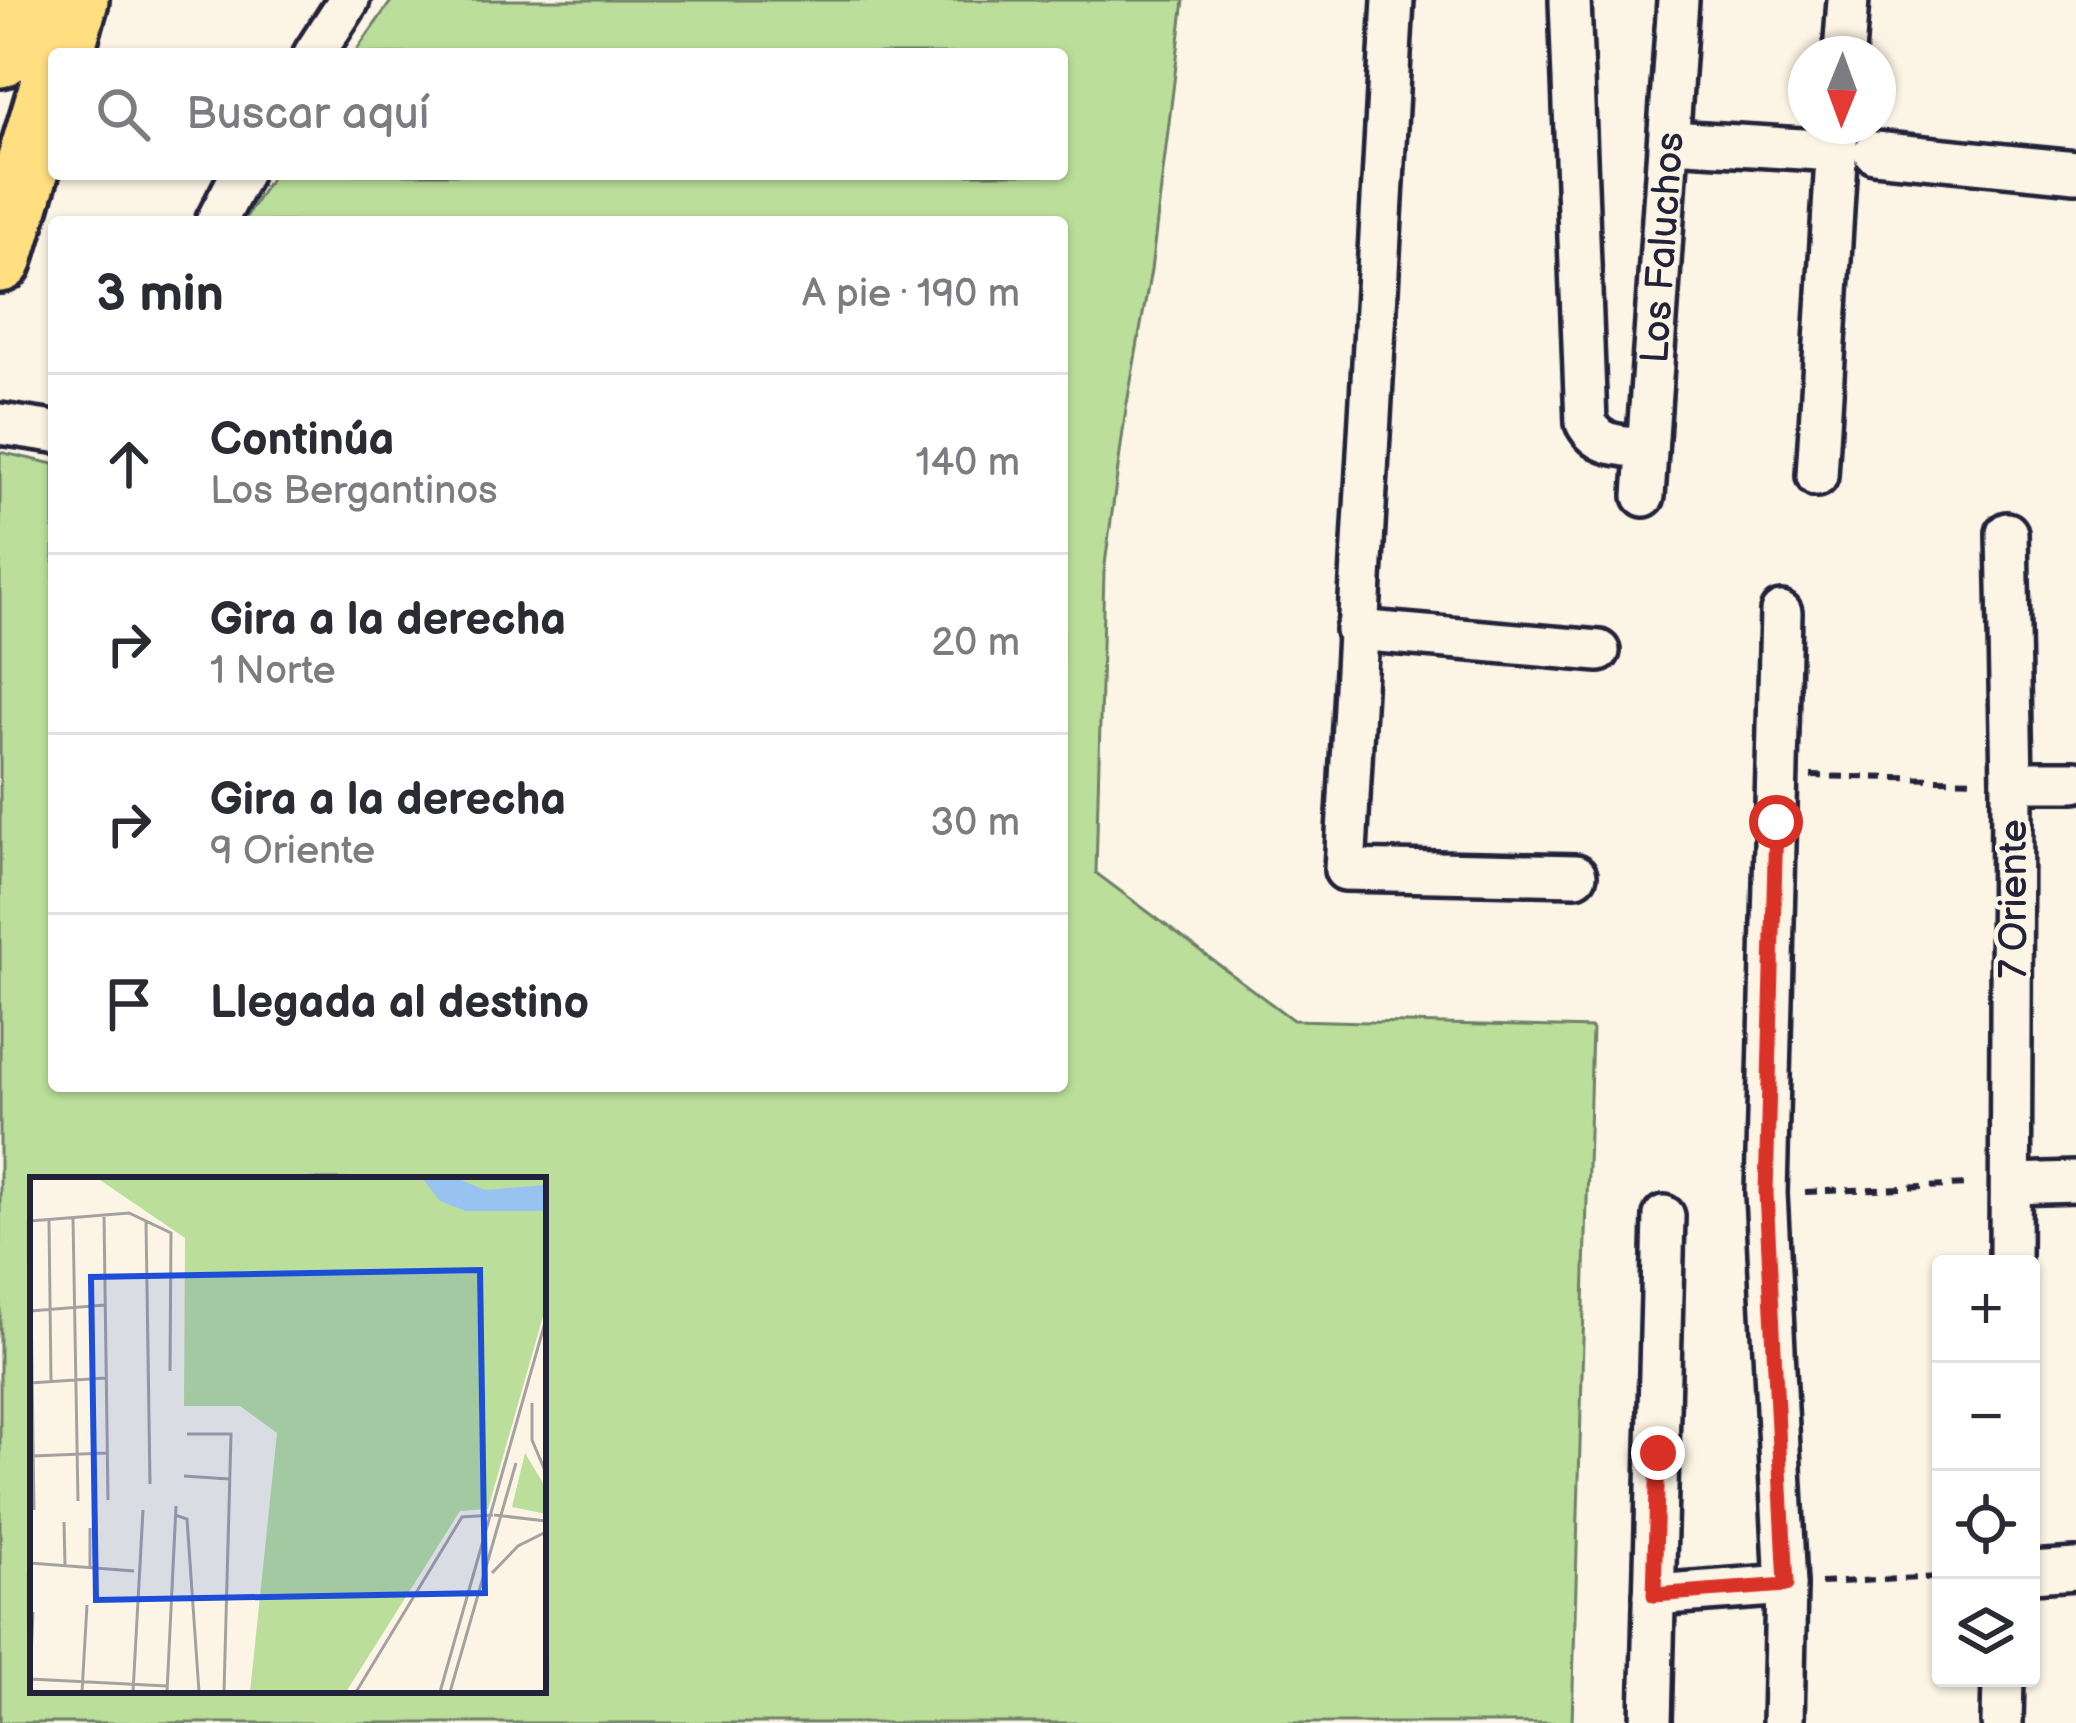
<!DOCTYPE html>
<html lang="es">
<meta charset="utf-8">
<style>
body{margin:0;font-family:"Balsamiq Sans",sans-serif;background:#f2f2f3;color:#2b2b33}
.controls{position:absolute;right:36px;bottom:36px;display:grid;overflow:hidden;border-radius:12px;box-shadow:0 3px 9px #0004}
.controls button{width:108px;height:108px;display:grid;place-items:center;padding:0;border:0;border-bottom:3px solid #e1e1e2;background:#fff;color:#2b2b33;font:60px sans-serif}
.compass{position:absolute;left:1788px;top:36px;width:108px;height:108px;border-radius:50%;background:#fff;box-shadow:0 3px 9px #0004;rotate:181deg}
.stop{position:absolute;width:36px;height:36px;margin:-27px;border:9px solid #d93025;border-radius:50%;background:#fff}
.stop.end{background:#d93025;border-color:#fff;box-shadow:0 3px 12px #0008}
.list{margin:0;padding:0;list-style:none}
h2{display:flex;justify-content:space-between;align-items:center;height:156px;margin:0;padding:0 48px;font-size:51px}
h2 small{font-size:39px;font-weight:400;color:#7c7c81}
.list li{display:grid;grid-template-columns:78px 1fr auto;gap:36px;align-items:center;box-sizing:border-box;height:180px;padding:0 48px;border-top:3px solid #e1e1e2}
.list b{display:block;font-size:45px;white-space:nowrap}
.list p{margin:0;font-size:39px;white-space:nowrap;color:#7c7c81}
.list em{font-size:39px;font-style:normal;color:#7c7c81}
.icon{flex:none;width:66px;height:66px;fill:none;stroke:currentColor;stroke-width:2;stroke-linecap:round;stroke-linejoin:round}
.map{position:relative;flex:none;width:2076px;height:1723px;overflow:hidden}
.search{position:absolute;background:#fff;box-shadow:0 3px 9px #0004;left:48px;top:48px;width:1020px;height:132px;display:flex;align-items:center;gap:30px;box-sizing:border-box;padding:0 42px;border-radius:12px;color:#7c7c81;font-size:45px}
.panel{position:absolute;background:#fff;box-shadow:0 3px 9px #0004;left:48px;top:216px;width:1020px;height:876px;border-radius:12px}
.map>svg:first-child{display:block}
.green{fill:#bbdf9a;stroke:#6e806a;stroke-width:3;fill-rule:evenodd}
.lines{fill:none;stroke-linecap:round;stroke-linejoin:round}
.street-casing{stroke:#22223b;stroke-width:48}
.primary-casing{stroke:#22223b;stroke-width:72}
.path{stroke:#22223b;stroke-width:6;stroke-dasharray:12 9;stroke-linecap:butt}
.street{stroke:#fcf5e5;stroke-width:39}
.primary{stroke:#ffdf80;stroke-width:63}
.route{stroke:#d93025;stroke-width:15}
.labels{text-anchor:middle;stroke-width:9;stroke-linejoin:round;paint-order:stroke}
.street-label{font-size:39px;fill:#22223b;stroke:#fcf5e5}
.inset-road{fill:none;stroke:#a5a1a1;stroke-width:3}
.view{fill:#1d4ed8;fill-opacity:0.15;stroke:#1d4ed8;stroke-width:6}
.inset-edge{fill:none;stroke:#22223b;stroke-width:6}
</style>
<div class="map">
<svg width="2076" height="1723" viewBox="0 0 2076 1723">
<rect width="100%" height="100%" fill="#fcf5e5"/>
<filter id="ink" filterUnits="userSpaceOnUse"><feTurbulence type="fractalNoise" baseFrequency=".00833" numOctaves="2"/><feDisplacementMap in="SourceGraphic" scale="24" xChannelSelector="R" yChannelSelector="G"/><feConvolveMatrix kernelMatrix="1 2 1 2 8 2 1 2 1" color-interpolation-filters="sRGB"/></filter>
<g filter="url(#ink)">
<!-- green -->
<path class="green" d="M392 0H1184L1151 270 1126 409 1104 572 1096 873 1293 1020 1592 1028 1572 1723H0V452L54 464V1086H1062V222H243L273 174H1062V54H354ZM33 1180H543V1690H33Z"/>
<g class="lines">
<defs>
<g id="street">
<path d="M1393 0 1345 870 1576 875"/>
<path d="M1570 0 1586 423C1600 448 1621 445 1647 448"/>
<path d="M314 54 349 0"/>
<path d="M1844 54 1848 0"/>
<path d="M1670 141 1836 151"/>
<path d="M1874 152 2076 172"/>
<path d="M216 222 241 174"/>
<path d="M0 424 54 432"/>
<path d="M1817 476 1838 126"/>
<path id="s1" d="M1644 496 1678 0"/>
<path d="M2007 533 2012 781 2010 1264"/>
<path d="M1781 612 1766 1193 1786 1585 1783 1723"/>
<path d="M1356 630 1599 651"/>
<path d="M2012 781H2076"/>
<path d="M2011 1184 2076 1182"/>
<path d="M2031 1572 2076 1569"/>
<path d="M1654 1595 1786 1585"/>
<path d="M1651 1723 1664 1216"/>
<path d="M2002 1723 2003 1678"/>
</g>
<path id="primary" d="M61 54 76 0
M0 55 15 0
M0 260 54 79"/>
</defs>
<!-- street casing -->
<use href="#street" class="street-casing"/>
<!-- primary casing -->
<use href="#primary" class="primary-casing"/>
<!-- path -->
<path class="path" d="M1811 776 1978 780
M1805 1192 1972 1185
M1820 1583 1941 1577"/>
<!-- street -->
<use href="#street" class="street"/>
<!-- primary -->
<use href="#primary" class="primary"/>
</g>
</g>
<g class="lines" filter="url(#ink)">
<!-- route -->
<path class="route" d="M1658 1453 1654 1595 1786 1585 1766 1193 1776 822"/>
</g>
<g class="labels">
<!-- street labels -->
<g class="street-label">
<text dy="14" stroke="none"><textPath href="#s1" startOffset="249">Los Faluchos</textPath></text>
<text transform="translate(2012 899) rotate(-90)" y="14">7 Oriente</text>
</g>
</g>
<!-- overview -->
<g transform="translate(30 1177)">
<rect width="516" height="516" fill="#fcf5e5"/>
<path d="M67 1H516V129L458 332 430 334 316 515H220L247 256 210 229H154L155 61ZM495 276 516 311V337L482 330Z" fill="#bbdf9a"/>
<path d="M392 1H426L455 13 516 8V34H436L410 24Z" fill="#98c3f1"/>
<path class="inset-road" d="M74 38 78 323M43 41 48 324M19 43 21 204M0 44 99 36 141 56 140 194M116 44 120 307M0 52 4 333M0 134 75 128M0 206 75 201M502 226V263L516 296M157 257H201L194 515M3 279 76 276M154 299 199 302M145 338 157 342 169 515M464 338 516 344M34 345 35 388M0 386 104 394M60 390V351M462 396 488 369 516 355M0 502 137 509M0 502 3 435M52 515 57 428M103 515 113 333M137 515 146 329M326 515 432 340 463 338M410 515 516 142M420 515 486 286"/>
<path class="view" d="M450 93 455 416 66 423 61 100Z"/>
<rect width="516" height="516" class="inset-edge"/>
</g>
</svg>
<div class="controls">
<button>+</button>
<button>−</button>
<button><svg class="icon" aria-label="locate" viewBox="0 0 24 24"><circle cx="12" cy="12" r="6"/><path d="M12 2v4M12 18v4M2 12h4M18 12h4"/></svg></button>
<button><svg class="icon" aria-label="layers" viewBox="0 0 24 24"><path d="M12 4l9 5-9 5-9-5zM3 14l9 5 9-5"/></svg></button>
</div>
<svg class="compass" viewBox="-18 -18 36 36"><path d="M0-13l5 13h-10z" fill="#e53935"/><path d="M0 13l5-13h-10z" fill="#7c7c81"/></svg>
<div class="stop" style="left:1776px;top:822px"></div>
<div class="stop end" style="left:1658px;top:1453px"></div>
<div class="search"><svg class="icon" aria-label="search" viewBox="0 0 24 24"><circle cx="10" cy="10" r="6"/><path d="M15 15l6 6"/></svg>Buscar aquí</div>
<section class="panel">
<h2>3 min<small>A pie · 190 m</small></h2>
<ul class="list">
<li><svg class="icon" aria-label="ahead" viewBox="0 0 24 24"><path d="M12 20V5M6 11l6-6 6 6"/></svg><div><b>Continúa</b><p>Los Bergantinos</p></div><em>140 m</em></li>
<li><svg class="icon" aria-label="right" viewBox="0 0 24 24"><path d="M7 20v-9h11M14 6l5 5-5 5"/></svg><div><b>Gira a la derecha</b><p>1 Norte</p></div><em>20 m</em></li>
<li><svg class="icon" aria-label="right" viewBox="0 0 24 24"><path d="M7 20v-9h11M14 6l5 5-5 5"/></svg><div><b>Gira a la derecha</b><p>9 Oriente</p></div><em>30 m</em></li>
<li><svg class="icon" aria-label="arrive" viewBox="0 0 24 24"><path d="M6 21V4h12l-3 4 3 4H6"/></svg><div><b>Llegada al destino</b></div></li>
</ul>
</section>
</div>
